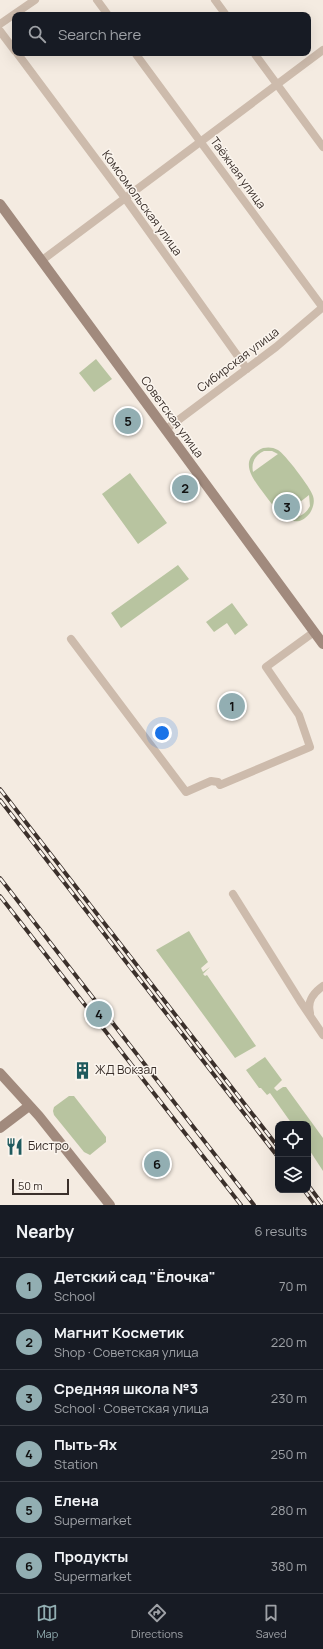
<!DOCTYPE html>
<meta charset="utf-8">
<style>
body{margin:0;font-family:Manrope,sans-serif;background:#20242c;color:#f1f3f6}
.controls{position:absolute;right:12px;bottom:12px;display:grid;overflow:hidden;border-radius:8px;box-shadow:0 4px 16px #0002}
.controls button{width:36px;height:36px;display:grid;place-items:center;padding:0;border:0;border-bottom:1px solid #363941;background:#171b24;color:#f1f3f6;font:20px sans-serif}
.scale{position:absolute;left:12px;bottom:10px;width:57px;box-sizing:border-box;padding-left:4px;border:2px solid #3b302b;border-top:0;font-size:11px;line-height:14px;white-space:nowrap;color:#3b302b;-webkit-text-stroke:3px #fbf5ee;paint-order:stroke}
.you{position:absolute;left:162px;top:733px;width:14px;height:14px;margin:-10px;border:3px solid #fff;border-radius:50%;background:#1a73e8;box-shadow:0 0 0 6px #1a73e833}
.badge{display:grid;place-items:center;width:26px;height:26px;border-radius:50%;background:#92aeb2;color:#111;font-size:13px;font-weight:700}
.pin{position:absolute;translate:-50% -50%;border:2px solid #fff;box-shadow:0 1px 4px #0006}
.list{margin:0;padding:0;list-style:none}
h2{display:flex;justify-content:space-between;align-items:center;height:52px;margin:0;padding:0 16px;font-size:17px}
h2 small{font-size:13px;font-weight:400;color:#9ea1a6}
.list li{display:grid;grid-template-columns:26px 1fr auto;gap:12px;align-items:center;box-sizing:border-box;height:56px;padding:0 16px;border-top:1px solid #363941}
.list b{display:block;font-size:15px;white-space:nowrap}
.list p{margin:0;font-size:13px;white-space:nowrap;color:#9ea1a6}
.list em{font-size:13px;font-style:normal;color:#9ea1a6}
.icon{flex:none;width:22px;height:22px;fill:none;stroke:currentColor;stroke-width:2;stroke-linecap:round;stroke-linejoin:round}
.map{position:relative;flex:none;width:323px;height:1205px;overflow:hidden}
.search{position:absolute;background:#171b24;box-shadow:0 4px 16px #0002;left:12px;right:12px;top:12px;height:44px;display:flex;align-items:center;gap:10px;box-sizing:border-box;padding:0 14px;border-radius:8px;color:#9ea1a6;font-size:15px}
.sheet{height:388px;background:#171b24}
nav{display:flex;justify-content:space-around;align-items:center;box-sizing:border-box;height:56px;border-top:1px solid #363941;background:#171b24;font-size:11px;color:#9ea1a6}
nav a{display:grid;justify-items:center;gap:2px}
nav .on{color:#92aeb2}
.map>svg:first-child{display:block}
.green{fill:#b8c4a0;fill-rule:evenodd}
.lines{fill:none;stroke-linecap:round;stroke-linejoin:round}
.street{stroke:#cdbbac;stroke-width:8}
.secondary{stroke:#a18a7d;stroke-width:10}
.rail-casing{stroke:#3b302b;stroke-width:4}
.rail{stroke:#fbf5ee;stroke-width:2.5;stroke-dasharray:8;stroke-linecap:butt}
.labels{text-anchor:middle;stroke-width:3;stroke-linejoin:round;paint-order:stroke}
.street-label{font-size:12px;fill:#3b302b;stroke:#fbf5ee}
.poi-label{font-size:12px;fill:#3b302b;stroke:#fbf5ee;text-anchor:start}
</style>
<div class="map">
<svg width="323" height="1205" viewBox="0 0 323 1205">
<rect width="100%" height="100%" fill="#f4ebe1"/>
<!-- green -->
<path class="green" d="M96 359 112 379 94 392 79 373Z
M263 448C268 447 273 447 278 450 284 453 311 488 313 496 315 502 313 508 310 513 293 535 275 508 265 495 254 480 236 460 263 448ZM264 451H272L278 454 253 472C251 463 255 455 264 451ZM309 495 310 506C305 516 295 520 285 514Z
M130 473 167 523 138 544 102 494Z
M178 565 189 579 121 628 111 613Z
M232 603 248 625 235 635 227 623 214 632 206 622Z
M189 931 208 962 201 968 203 972 210 967 203 974 205 976 207 975 256 1046 235 1058 156 950Z
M265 1057 282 1080 274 1088 277 1091 283 1087H286L323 1138V1171L308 1148V1124H292L270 1093 267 1095 261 1088H259L246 1070Z
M69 1096H74L106 1137V1142L90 1155 84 1152 54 1115 53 1111 54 1107Z"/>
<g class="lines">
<!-- street -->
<path class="street" d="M97 0 108 15
M215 0 226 15
M0 24 35 0
M0 31 15 51
M17 53 125 198 247 369
M135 53 323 308
M254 53 323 147
M41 261 323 50
M165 430 276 347 323 307
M71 639 186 792 211 781 218 782 220 785 310 747 299 715 266 667 314 632
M233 894 300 1001 323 1035
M310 1013C307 1001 313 993 323 986"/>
<!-- secondary -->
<path class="secondary" d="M0 204 323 644
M0 1073 39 1116 110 1205
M0 1128 29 1106"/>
<defs>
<path id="rail" d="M0 789 278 1147
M0 800 278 1157
M0 878 254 1205
M0 896 241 1205
M308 1185 323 1205
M304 1190 315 1205"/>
</defs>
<!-- rail casing -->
<use href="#rail" class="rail-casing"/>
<!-- rail -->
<use href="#rail" class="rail"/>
</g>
<!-- icons -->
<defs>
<symbol id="building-bare" viewBox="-9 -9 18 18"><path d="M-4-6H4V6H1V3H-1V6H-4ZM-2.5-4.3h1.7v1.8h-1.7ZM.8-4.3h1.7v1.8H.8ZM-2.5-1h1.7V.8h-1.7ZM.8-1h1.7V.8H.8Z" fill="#1f5a5e" stroke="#fbf5ee" stroke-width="2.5" paint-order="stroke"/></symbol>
<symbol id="restaurant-bare" viewBox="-9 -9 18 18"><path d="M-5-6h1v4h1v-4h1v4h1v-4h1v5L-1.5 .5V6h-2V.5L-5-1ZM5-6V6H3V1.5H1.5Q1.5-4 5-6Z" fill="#1f5a5e" stroke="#fbf5ee" stroke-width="2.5" paint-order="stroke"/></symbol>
</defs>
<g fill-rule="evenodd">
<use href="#building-bare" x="70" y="1058" width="25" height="25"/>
<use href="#restaurant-bare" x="2" y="1134" width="25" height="25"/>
</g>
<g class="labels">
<!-- street labels -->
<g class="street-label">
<text transform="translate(238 173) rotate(54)" y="4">Таёжная улица</text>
<text transform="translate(142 203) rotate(54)" y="4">Комсомольская улица</text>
<text transform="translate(238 360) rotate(-37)" y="4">Сибирская улица</text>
<text transform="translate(172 417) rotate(54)" y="4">Советская улица</text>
</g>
<!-- poi labels -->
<g class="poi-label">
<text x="95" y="1074">ЖД Вокзал</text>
<text x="28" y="1150">Бистро</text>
</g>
</g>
</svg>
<div class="controls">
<button><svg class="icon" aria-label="locate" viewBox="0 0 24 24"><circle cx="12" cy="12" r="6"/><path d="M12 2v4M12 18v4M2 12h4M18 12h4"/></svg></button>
<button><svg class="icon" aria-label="layers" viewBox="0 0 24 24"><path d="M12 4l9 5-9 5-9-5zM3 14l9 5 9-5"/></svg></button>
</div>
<div class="scale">50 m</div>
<div class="you"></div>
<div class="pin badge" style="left:232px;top:706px">1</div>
<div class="pin badge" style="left:185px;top:488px">2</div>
<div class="pin badge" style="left:287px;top:507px">3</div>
<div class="pin badge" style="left:99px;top:1014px">4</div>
<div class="pin badge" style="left:128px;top:421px">5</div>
<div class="pin badge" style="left:157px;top:1164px">6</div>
<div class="search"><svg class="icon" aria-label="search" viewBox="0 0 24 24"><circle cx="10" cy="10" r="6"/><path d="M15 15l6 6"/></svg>Search here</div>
</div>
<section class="sheet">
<h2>Nearby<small>6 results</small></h2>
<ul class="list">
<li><span class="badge">1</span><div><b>Детский сад &quot;Ёлочка&quot;</b><p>School</p></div><em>70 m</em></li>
<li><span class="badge">2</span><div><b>Магнит Косметик</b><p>Shop · Советская улица</p></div><em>220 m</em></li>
<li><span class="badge">3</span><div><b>Средняя школа №3</b><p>School · Советская улица</p></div><em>230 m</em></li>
<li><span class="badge">4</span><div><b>Пыть-Ях</b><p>Station</p></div><em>250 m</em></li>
<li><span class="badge">5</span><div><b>Елена</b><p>Supermarket</p></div><em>280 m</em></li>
<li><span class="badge">6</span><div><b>Продукты</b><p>Supermarket</p></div><em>380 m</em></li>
</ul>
</section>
<nav>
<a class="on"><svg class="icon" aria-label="map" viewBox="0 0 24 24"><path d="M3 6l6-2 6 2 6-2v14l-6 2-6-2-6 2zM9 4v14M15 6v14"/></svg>Map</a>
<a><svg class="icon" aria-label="directions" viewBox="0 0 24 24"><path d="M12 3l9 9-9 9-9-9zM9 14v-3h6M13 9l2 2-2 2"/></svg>Directions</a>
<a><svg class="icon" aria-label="saved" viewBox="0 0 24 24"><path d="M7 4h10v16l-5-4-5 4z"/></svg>Saved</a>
</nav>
